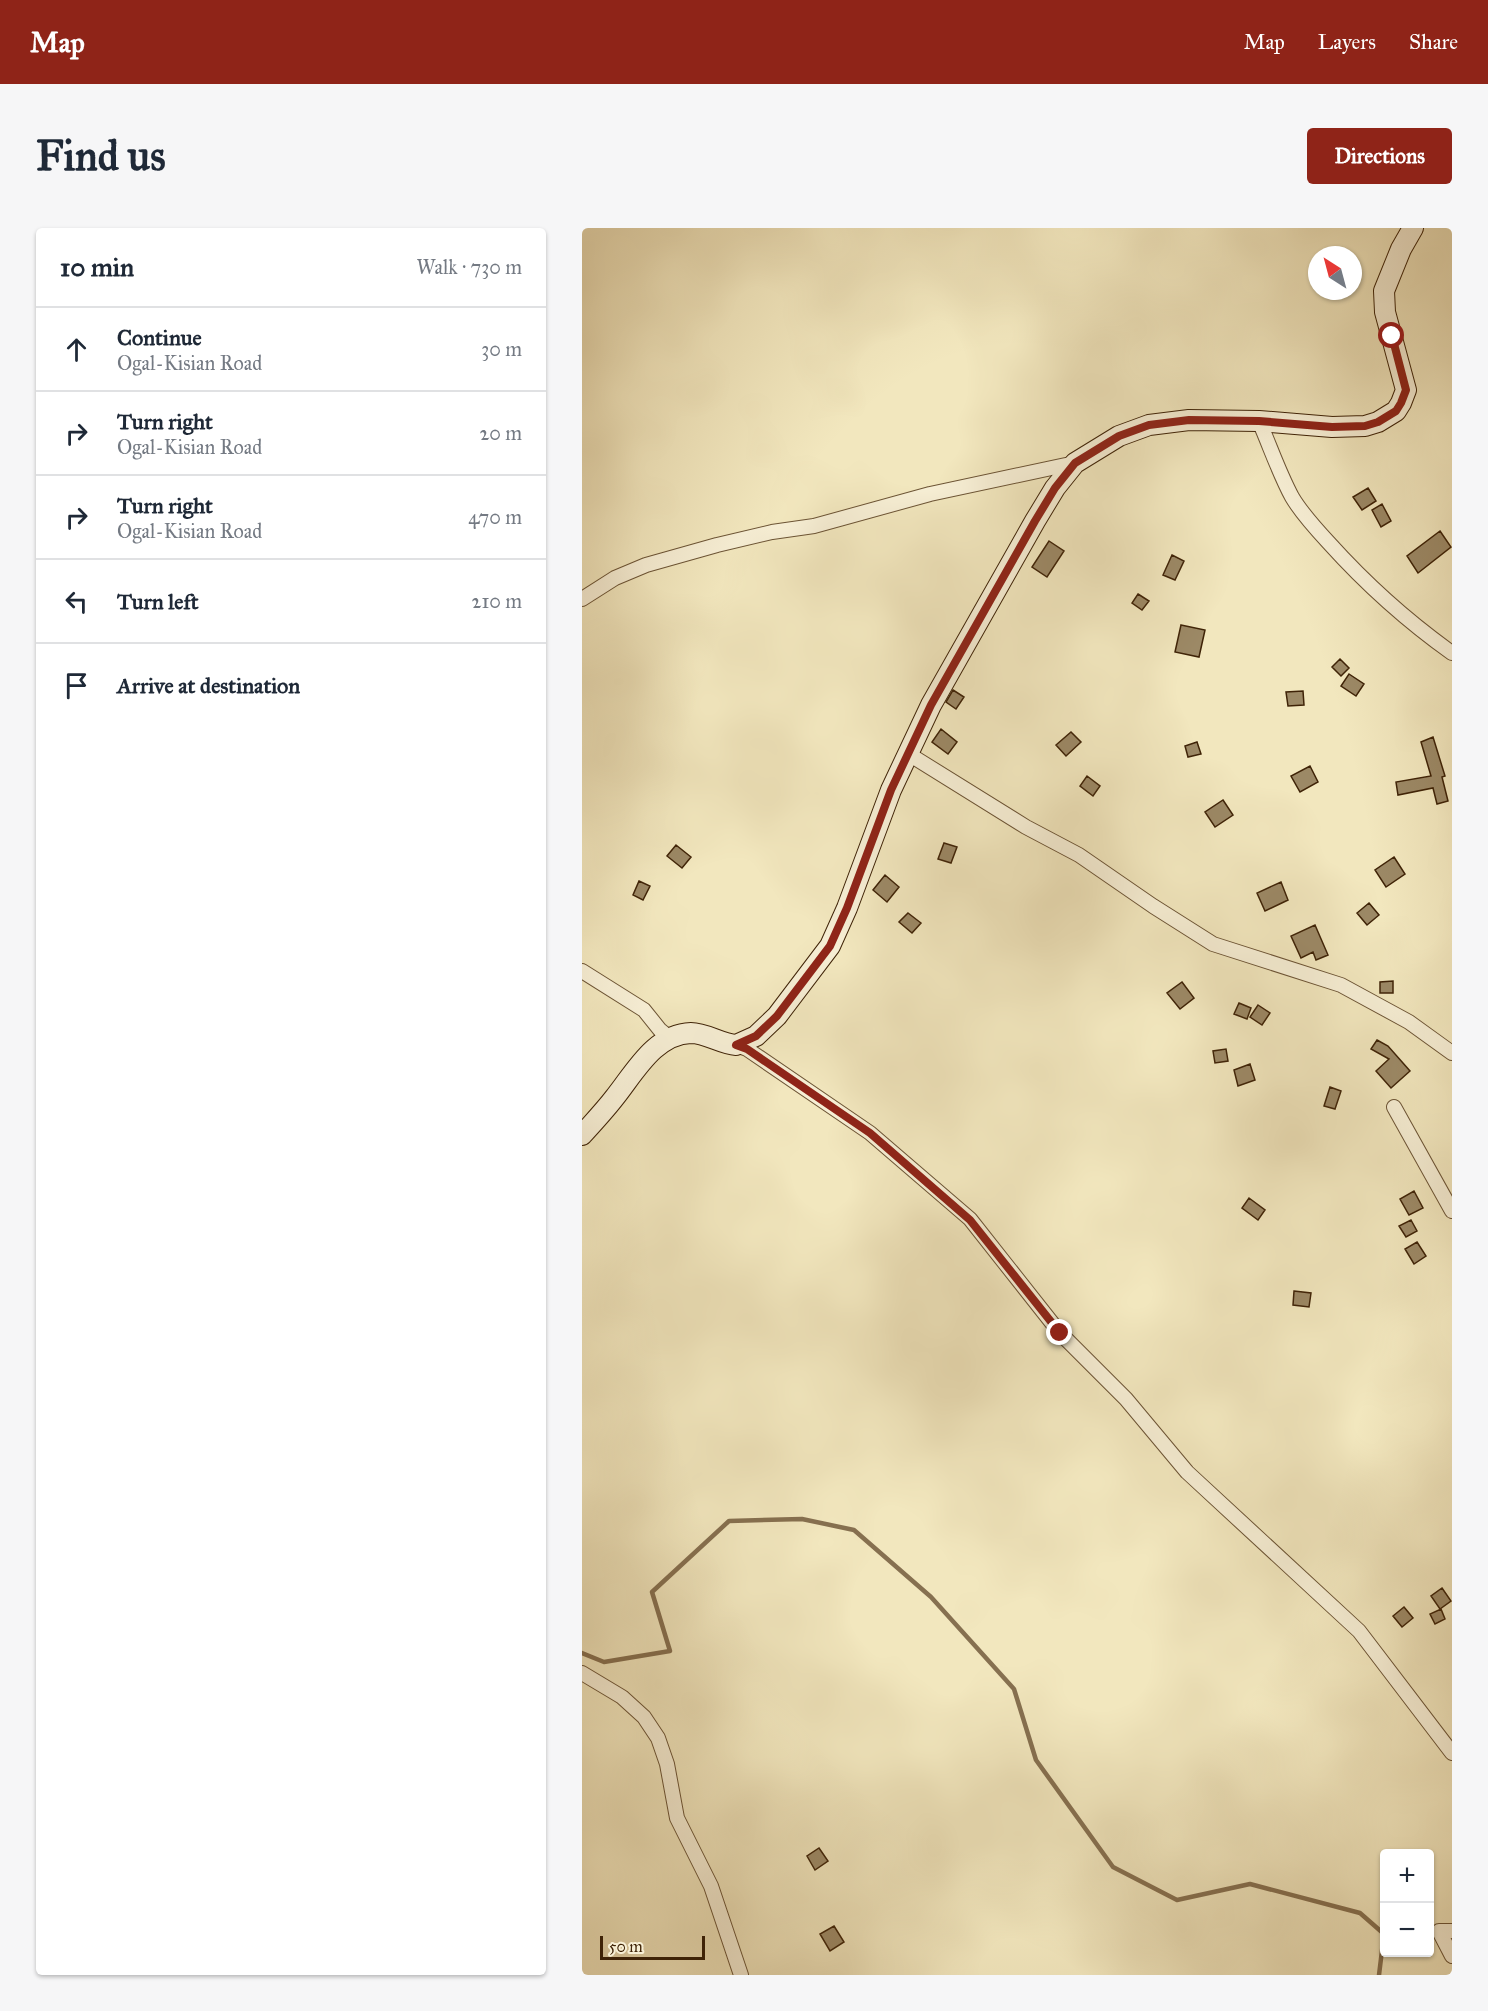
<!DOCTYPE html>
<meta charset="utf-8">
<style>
body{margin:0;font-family:"IM FELL Great Primer",serif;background:#f6f6f7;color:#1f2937}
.controls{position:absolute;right:18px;bottom:18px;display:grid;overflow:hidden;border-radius:6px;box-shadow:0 2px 4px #0004}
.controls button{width:54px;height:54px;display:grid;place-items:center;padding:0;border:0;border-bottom:2px solid #e0e1e3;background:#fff;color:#1f2937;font:30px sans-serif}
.compass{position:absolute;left:726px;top:18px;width:54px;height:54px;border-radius:50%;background:#fff;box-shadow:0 2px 4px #0004;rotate:324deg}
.scale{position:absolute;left:18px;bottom:15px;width:105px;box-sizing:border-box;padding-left:6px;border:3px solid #3f2307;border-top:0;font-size:16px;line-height:21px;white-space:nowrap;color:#3f2307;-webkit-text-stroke:4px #f7efd5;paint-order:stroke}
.stop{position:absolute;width:18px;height:18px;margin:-14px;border:4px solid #8f2418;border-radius:50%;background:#fff}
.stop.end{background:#8f2418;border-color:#fff;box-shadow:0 2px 6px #0008}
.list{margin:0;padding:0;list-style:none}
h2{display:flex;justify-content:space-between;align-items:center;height:78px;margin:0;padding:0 24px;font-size:26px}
h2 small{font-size:20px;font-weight:400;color:#747a83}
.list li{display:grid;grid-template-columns:39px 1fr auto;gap:18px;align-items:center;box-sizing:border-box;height:84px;padding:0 24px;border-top:2px solid #e0e1e3}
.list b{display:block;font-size:22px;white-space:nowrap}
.list p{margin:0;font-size:20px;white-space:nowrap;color:#747a83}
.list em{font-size:20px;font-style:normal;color:#747a83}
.icon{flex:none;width:33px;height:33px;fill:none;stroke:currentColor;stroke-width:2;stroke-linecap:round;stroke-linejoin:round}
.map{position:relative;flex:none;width:870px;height:1747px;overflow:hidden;border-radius:6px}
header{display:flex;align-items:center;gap:36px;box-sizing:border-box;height:84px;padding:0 30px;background:#8f2418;color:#fff}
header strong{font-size:28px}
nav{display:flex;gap:33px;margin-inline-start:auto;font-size:21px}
.intro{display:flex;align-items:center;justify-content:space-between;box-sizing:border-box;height:144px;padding:0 36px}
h1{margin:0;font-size:42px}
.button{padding:15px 27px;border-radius:6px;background:#8f2418;color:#fff;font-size:21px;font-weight:700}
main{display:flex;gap:36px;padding:0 36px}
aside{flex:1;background:#fff;border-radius:6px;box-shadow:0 2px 4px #0004}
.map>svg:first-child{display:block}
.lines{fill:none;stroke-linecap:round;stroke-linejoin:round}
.stream{stroke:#867050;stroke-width:4.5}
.building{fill:#9c8966;stroke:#3f2307;stroke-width:1.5}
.minor-casing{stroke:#6c5435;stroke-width:16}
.secondary-casing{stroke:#3f2307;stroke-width:22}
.minor{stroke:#f7efd5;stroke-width:14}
.secondary{stroke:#f7efd5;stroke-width:20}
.route{stroke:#8f2418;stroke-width:8}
</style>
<header>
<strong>Map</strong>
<nav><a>Map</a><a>Layers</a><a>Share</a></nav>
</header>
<div class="intro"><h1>Find us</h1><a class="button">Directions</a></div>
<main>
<aside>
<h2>10 min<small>Walk · 730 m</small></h2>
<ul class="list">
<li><svg class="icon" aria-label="ahead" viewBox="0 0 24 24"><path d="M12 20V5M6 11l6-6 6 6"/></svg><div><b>Continue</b><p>Ogal-Kisian Road</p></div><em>30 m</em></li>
<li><svg class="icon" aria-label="right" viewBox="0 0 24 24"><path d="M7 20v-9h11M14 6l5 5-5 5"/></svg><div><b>Turn right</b><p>Ogal-Kisian Road</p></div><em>20 m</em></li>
<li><svg class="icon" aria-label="right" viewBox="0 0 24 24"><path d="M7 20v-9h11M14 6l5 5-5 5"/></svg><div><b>Turn right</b><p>Ogal-Kisian Road</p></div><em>470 m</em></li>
<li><svg class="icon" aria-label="left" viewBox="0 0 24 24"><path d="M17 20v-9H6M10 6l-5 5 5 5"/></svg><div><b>Turn left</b></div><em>210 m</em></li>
<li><svg class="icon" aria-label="arrive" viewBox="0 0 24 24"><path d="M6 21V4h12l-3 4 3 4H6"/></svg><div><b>Arrive at destination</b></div></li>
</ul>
</aside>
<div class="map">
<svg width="870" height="1747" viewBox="0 0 870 1747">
<rect width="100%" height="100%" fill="#f2e7be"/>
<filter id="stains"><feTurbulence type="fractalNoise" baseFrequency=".00333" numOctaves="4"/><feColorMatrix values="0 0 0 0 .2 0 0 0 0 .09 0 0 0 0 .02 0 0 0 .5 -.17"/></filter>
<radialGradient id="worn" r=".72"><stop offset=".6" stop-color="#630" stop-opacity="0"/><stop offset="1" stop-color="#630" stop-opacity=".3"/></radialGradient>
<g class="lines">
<!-- stream -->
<path class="stream" d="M0 1425 22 1434 88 1423 70 1364 147 1293 220 1291 272 1302 349 1369 432 1461 454 1532 531 1639 595 1672 668 1656 778 1685 802 1706 797 1747"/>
</g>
<!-- building -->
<path class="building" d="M786 260 794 273 780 282 771 269Z
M800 276 809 293 799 299 790 282Z
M858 303 869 319 836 345 825 328Z
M467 313 482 323 465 349 450 339Z
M590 327 602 333 593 352 581 347Z
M556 366 567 373 560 382 550 375Z
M599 397 623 402 617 429 593 424Z
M758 431 767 440 759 448 750 439Z
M767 446 782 456 774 468 759 458Z
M371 462 382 469 374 481 364 474Z
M721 463 722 477 706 478 704 464Z
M359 501 375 514 366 526 350 514Z
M489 504 499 514 484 528 474 517Z
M851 509 863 548 860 549 866 573 855 576 851 560 816 567 814 554 849 548 839 514Z
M615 514 619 526 606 529 603 518Z
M728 538 736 554 718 564 709 548Z
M505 548 518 558 511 568 498 558Z
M641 572 651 587 633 599 623 584Z
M362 615 375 619 369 635 356 631Z
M94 617 109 629 100 640 85 628Z
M812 629 823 646 804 659 793 642Z
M303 647 317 659 305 674 291 662Z
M57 653 68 658 61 672 51 667Z
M699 654 706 672 683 683 675 665Z
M787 675 797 687 785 697 775 685Z
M326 685 339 695 330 705 317 694Z
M733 697 746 727 734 732 731 724 719 730 709 708Z
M811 753V765H798V754Z
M600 754 612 770 598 781 585 765Z
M657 775 669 780 665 791 652 786Z
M676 777 688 785 680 797 668 789Z
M795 812 806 818 828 843 809 860 794 843 807 831 789 821Z
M644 821 646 833 633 835 631 823Z
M668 836 673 852 656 858 652 842Z
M748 859 759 863 753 881 742 878Z
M832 963 841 980 827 987 818 971Z
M667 970 683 982 676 992 660 980Z
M829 992 835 1003 824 1009 817 998Z
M835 1014 844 1028 832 1036 823 1021Z
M712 1063 729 1065 727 1079 711 1077Z
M860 1360 869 1373 858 1381 849 1368Z
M822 1379 831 1390 820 1399 811 1388Z
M859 1381 863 1391 853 1396 848 1386Z
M237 1620 246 1633 233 1642 225 1628Z
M252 1698 262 1714 248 1723 238 1706Z"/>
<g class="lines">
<defs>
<path id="minor" d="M677 193C688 218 697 245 710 269 720 286 734 301 747 315 784 356 825 393 870 425
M0 371 33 350 64 337 135 317 190 304 232 298 348 266 493 235
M325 525 444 599 497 627 571 678 631 716 759 757 827 794 870 825
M0 743 62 782 78 802 89 811
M154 817 165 821 288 905 388 991 478 1105 544 1171 605 1244 777 1403 870 1525
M812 879 870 983
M0 1445 40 1469 62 1489 76 1510 85 1536 95 1590 129 1658 159 1747
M870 1703H857L870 1728"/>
<path id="secondary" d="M0 907C11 895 23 882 33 869 53 844 73 806 109 805 124 805 139 816 154 817L174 808 195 788 248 718 265 680 309 562 349 477 453 293 473 260 493 235 537 208 567 197 607 192 677 193 750 199 783 198 796 194 814 183 819 175 824 162 803 84 802 63 819 21 831 0"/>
</defs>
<!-- minor casing -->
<use href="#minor" class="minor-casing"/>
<!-- secondary casing -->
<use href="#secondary" class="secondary-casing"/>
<!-- minor -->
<use href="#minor" class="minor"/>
<!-- secondary -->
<use href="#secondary" class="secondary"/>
</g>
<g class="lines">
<!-- route -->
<path class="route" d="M478 1105 388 992 288 905 165 821 154 817 174 808 195 788 248 718 265 680 309 562 349 477 453 293 473 260 493 235 537 208 567 197 607 192 677 193 750 199 783 198 796 194 814 183 819 175 824 162 810 108"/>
</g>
<rect width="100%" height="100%" filter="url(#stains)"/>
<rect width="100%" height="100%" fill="url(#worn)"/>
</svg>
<div class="controls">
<button>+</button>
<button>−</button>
</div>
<svg class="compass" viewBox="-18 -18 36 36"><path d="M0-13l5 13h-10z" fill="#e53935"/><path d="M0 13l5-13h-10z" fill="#747a83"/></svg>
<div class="scale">50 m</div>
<div class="stop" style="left:810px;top:108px"></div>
<div class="stop end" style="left:478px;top:1105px"></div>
</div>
</main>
